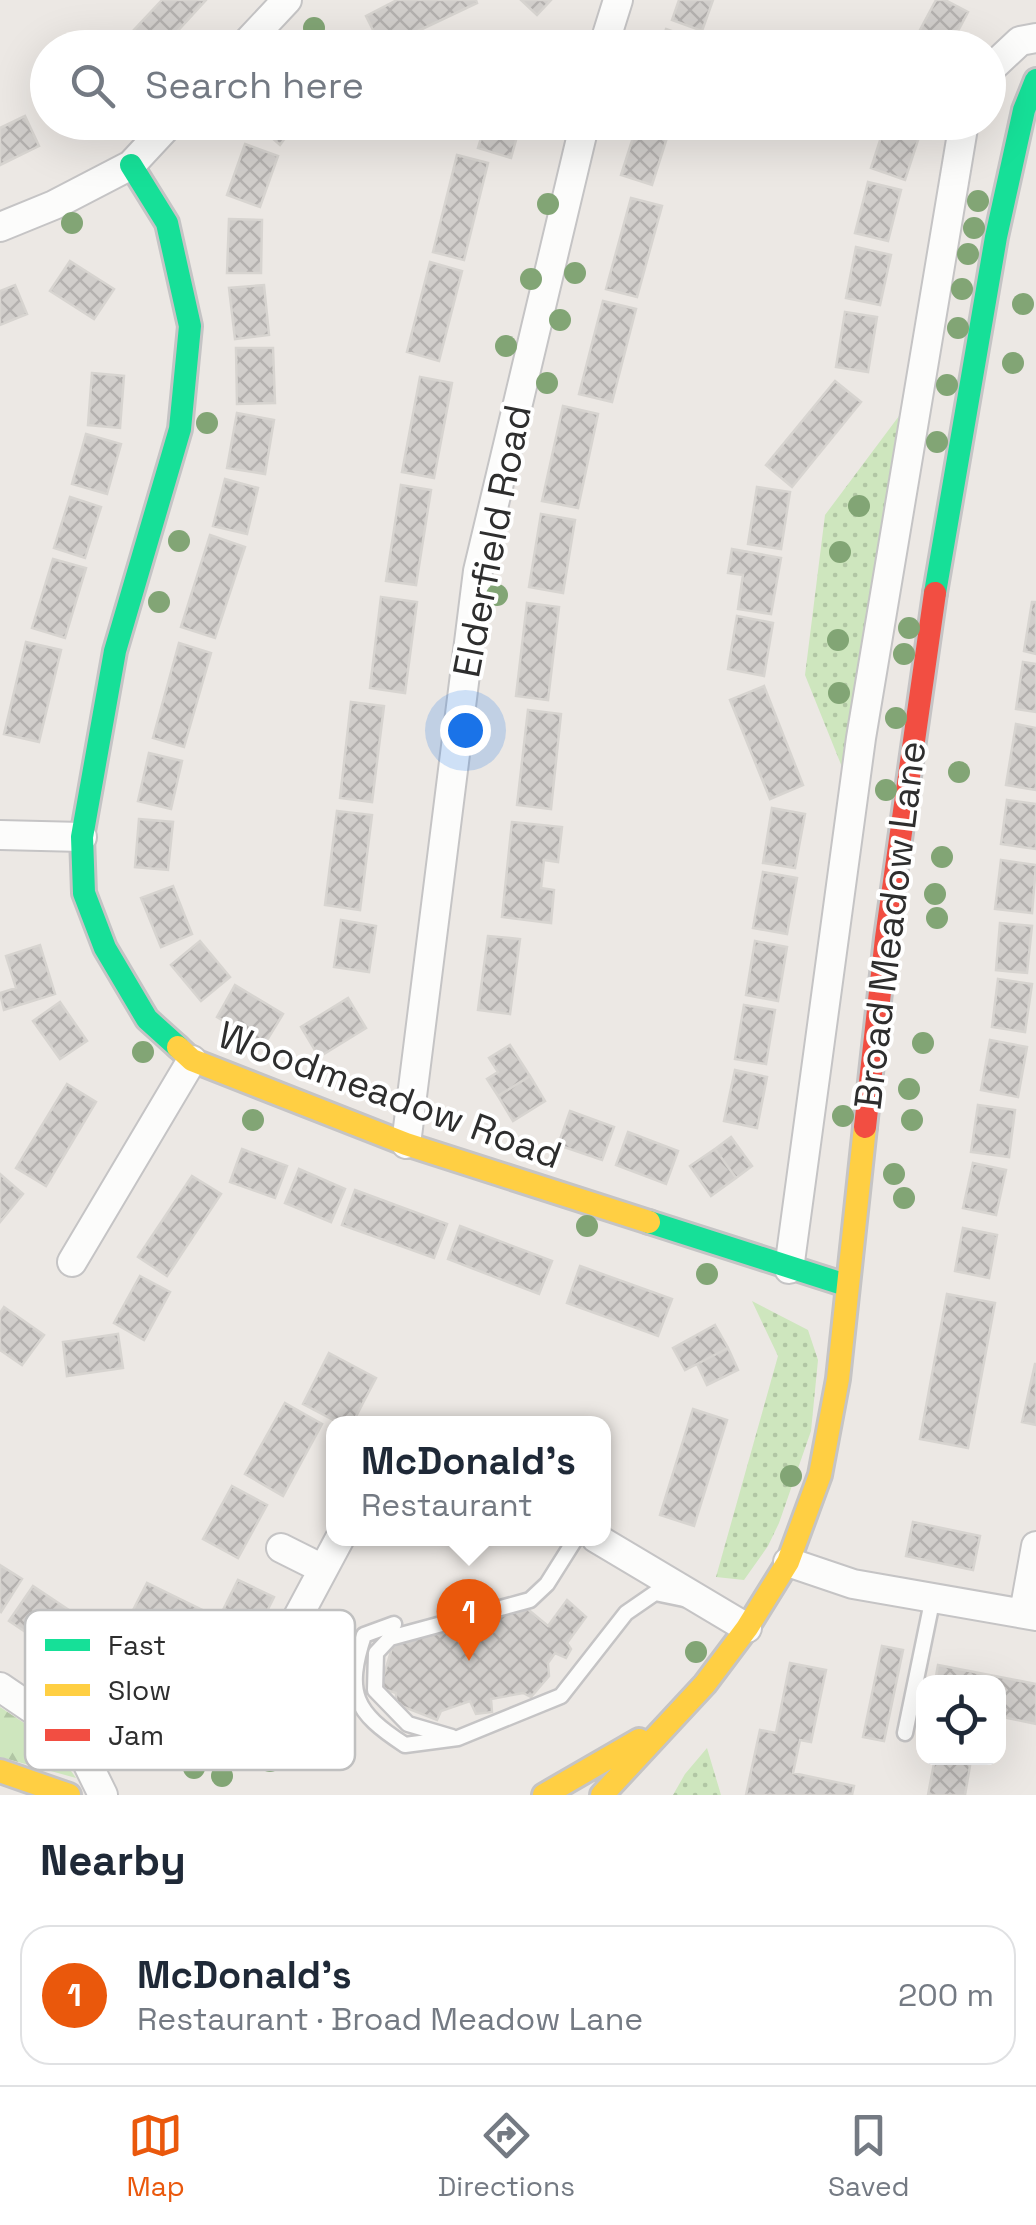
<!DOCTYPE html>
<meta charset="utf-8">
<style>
body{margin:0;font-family:"Space Grotesk",sans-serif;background:#f6f6f7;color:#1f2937}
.controls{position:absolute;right:30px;bottom:30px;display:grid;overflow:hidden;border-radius:20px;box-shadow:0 10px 40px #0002}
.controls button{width:90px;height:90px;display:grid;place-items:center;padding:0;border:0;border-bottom:2px solid #e0e1e3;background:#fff;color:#1f2937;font:50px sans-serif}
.you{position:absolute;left:465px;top:730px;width:35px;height:35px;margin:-25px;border:8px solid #fff;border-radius:50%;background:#1a73e8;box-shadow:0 0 0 15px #1a73e833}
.badge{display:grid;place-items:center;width:65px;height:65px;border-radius:50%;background:#ea580c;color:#fff;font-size:32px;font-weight:700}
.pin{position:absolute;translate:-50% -82px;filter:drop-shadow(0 2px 5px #0008)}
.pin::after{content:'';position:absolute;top:52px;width:35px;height:30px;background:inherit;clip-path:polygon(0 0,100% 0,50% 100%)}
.popup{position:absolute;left:326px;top:1416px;width:285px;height:130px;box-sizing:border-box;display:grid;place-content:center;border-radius:20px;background:#fff;filter:drop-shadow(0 2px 8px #0005);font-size:32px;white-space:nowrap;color:#747a83}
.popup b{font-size:38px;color:#1f2937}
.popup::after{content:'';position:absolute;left:50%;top:100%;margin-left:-20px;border:20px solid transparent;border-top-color:#fff}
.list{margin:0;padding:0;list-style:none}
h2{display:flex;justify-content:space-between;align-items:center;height:130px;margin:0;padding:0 40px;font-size:42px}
h2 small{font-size:32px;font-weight:400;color:#747a83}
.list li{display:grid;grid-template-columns:65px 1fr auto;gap:30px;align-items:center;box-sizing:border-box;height:140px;margin:0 20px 20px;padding:0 20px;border:2px solid #e0e1e3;border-radius:30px}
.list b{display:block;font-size:38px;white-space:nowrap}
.list p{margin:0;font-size:32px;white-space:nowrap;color:#747a83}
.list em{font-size:32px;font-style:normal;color:#747a83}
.icon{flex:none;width:55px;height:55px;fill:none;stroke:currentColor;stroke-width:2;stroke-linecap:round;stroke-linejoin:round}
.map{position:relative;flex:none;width:1036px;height:1795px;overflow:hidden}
.search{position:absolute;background:#fff;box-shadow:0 10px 40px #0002;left:30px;right:30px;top:30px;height:110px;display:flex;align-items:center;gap:25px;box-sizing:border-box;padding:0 35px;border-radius:55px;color:#747a83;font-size:38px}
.sheet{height:290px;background:#fff}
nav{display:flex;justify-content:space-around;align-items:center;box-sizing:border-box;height:140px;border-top:2px solid #e0e1e3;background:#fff;font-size:28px;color:#747a83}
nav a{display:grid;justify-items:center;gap:5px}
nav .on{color:#ea580c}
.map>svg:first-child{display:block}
.grass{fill:url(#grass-dots)}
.forest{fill:url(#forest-firs)}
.building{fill:url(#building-cross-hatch);stroke:#d7d4d0;stroke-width:2.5}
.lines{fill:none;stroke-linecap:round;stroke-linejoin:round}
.lane-casing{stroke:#c5c4c5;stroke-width:19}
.street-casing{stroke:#c5c4c5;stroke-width:32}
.fast-casing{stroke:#c5c4c5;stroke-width:28}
.slow-casing{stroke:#c5c4c5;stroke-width:28}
.jam-casing{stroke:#c5c4c5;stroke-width:28}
.lane{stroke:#fcfcfb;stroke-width:14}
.street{stroke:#fcfcfb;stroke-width:28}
.fast{stroke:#16e098;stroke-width:22}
.slow{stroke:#ffcf43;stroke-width:22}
.jam{stroke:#f24e42;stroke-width:22}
.tree{fill:#82a575}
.labels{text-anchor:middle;stroke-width:8;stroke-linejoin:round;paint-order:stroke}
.street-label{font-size:38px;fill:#2e2e2e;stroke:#fff}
.key{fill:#fff;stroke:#c0c0c0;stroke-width:2.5}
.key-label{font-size:28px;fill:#2e2e2e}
</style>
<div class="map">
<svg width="1036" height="1795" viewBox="0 0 1036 1795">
<defs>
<pattern id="grass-dots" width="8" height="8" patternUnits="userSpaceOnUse" patternTransform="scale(2.5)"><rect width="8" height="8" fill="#cee6be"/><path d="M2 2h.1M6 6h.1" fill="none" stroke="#b1c6a4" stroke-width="1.8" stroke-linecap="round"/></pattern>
<pattern id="forest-firs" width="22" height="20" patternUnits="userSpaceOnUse" patternTransform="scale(2.5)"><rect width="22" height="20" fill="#cee6be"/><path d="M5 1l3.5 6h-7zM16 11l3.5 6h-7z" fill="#b1c6a4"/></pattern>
<pattern id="building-cross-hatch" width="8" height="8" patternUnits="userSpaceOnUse" patternTransform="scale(2.5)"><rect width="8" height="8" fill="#d1cecb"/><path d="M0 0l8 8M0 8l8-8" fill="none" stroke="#b4b1af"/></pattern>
</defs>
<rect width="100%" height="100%" fill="#ece8e4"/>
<!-- grass -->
<path class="grass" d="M899 416 842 767 805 675 825 515Z
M752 1301 808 1330 818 1360 811 1431 779 1523 768 1546 744 1580 716 1577 778 1356Z
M707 1748 721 1795H673L685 1774Z"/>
<!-- forest -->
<path class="forest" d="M0 1707 48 1739 76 1778 0 1757Z"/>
<!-- building -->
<path class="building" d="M162 0H206L162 48H149L132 32Z
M397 0H476L477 3 382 48 366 16Z
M521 0H551L537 15Z
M679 0H713L702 31 672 20Z
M936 0H945L968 12 949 48H921L913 43Z
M666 29 697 40 695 48H660Z
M335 33 349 48H320Z
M25 116 39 146 0 165V128Z
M254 122H297L280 145Z
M486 122H521L511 158 478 148Z
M638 122H672L652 185 621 175Z
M886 122 921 131 905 180 871 168Z
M245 144 278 156 260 207 227 195Z
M457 155 488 163 464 260 433 252Z
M868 182 901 190 888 241 855 233Z
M631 198 662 206 637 297 606 289Z
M229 219 262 220 261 273H227Z
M856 247 891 255 880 305 846 298Z
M70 261 114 289 94 319 50 291Z
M430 262 462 271 439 361 407 352Z
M15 285 27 314 0 325V291Z
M264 285 269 335 235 339 229 288Z
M603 301 636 309 612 402 579 394Z
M845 312 877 317 868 372 836 367Z
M236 348H273L275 403 237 404Z
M92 373 124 376 120 428 88 425Z
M420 377 452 383 434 478 402 472Z
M835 381 861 402 792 487 766 465Z
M563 406 598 414 578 508 542 501Z
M237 413 274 420 265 474 227 468Z
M86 434 121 444 107 494 72 484Z
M225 479 258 488 247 534 213 526Z
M401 485 431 490 416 585 386 581Z
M757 487 790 492 781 549 748 544Z
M70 497 101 507 85 558 54 548Z
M541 514 575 520 563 593 529 587Z
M210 535 245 547 215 638 181 627Z
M732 549 781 558 771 614 738 609 743 575 728 573Z
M53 559 86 568 65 638 32 628Z
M381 597 417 602 405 693 370 688Z
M1032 602H1036V654L1024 651Z
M527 603 559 607 548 700 516 696Z
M737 616 773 623 764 676 728 669Z
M26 642 61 650 39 742 4 734Z
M179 643 211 653 184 747 153 738Z
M1023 662 1036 664V712L1016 709Z
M764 686 803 785 770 799 730 700Z
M351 702 384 706 372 802 340 798Z
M528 710 561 714 551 809 517 805Z
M1016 724 1036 728V790L1006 785Z
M149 753 182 761 171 809 138 801Z
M1007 800 1036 804V849L1001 844Z
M772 808 805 814 795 868 763 863Z
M337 811 372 815 360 910 325 905Z
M139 819 173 822 168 870 135 867Z
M512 822 562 827 558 862 544 860 541 888 554 890 551 923 502 917Z
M1001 860 1036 865 1032 913 995 909Z
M763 872 797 878 787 934 753 928Z
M173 886 192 934 161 947 141 898Z
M341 920 376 926 369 972 334 967Z
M1000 923 1032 926 1027 973 996 970Z
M488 936 520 939 510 1014 478 1010Z
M200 941 230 977 201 1001 171 965Z
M755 941 787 947 778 1001 746 995Z
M40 945 55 994 4 1010 0 993 16 988 6 956Z
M998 979 1032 984 1025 1032 992 1027Z
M235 985 283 1014 264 1045 217 1017Z
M348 998 366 1028 319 1057 301 1027Z
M60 1002 87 1041 60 1059 33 1021Z
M744 1005 775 1010 766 1064 735 1059Z
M990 1040 1027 1047 1018 1097 981 1090Z
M510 1045 530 1076 498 1096 487 1079 498 1072 489 1058Z
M735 1070 767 1077 757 1128 724 1121Z
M530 1076 545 1101 513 1121 498 1096Z
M67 1084 96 1102 46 1186 16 1168Z
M978 1105 1015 1110 1009 1157 971 1152Z
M570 1111 614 1127 602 1160 558 1145Z
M628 1132 678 1151 666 1184 616 1165Z
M731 1137 752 1166 736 1178 715 1149Z
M242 1149 287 1166 275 1198 230 1182Z
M715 1149 736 1178 711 1196 690 1166Z
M973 1163 1006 1170 996 1215 963 1208Z
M299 1169 345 1189 331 1222 285 1203Z
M0 1174 23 1194 0 1222Z
M192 1176 221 1194 167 1276 138 1257Z
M355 1190 447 1224 434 1258 342 1225Z
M460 1226 552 1261 539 1294 448 1259Z
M963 1228 997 1235 989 1278 955 1271Z
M580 1266 672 1299 658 1336 567 1303Z
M140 1276 170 1292 144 1340 114 1323Z
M947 1294 995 1303 968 1448 920 1439Z
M4 1307 44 1335 22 1365 0 1350V1313Z
M715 1325 728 1348 685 1370 673 1348Z
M118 1334 123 1368 67 1376 63 1342Z
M728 1348 738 1370 707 1385 697 1364Z
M329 1353 376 1378 352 1424H341L303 1404Z
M1035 1364H1036V1425L1022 1422Z
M285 1403 322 1424 283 1496 245 1474Z
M693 1409 727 1420 694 1526 660 1515Z
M232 1486 267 1505 238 1558 203 1539Z
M913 1522 980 1536 973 1570 906 1556Z
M0 1565 22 1579 1 1612 0 1611Z
M238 1580 274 1597 236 1674 128 1620 147 1583 219 1618Z
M33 1586 75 1614 51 1649 9 1621Z
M567 1600 586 1617 567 1643 571 1649 566 1658 555 1653 548 1663 549 1676 531 1697 523 1693 491 1699 492 1712 476 1714 470 1701 441 1711 437 1720 396 1704V1693L380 1688 392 1648 401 1642 525 1607 548 1626Z
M882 1646 903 1650 884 1741 863 1737Z
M790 1663 826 1670 811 1742 800 1740 793 1773 854 1786 852 1795H746L760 1730 776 1733Z
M938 1665 1036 1684V1724L998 1716V1682H935Z
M935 1758 971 1760 965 1795H928Z"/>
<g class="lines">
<defs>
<path id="lane" d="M394 1624 364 1635C345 1693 354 1712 405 1745L458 1738 561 1696 626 1613 655 1593 684 1599
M905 1733 933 1597
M452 1737 408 1724 375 1690 376 1653 390 1638 530 1600 547 1584 576 1538"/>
<path id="street" d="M242 48 287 0
M603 48 618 0
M988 71 1020 41 1036 38
M0 227 54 205 131 165 171 122
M0 835 82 837
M406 1144 478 571 585 122
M72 1262 192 1060
M789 1269 861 738 964 122
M596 1538 747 1628
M281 1548 323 1569
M788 1562 853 1584 1036 1616
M1024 1613 1036 1546
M286 1639 340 1538
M0 1687 75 1738 103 1795"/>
<path id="fast" d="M131 165 167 223 190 326 180 429 115 651 82 837 84 893 105 948 147 1019 178 1047
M935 593 996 237 1024 110 1036 80
M649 1222 846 1285"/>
<path id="slow" d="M178 1047 192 1060 406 1144 649 1222
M0 1771 69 1795
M544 1795 639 1740
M602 1795 705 1684 747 1628 788 1562 820 1475 838 1379 865 1127"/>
<path id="jam" d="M865 1127 886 938 935 593"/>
</defs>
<!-- lane casing -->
<use href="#lane" class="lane-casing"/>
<!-- street casing -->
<use href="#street" class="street-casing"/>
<!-- fast casing -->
<use href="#fast" class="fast-casing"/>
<!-- slow casing -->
<use href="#slow" class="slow-casing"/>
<!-- jam casing -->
<use href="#jam" class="jam-casing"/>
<!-- lane -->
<use href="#lane" class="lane"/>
<!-- street -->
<use href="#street" class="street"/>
<!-- fast -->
<use href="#fast" class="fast"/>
<!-- slow -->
<use href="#slow" class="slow"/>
<!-- jam -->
<use href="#jam" class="jam"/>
</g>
<!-- trees -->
<g class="tree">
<circle cx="314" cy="28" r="11"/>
<circle cx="978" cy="201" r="11"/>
<circle cx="548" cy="204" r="11"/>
<circle cx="72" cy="223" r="11"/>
<circle cx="974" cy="228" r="11"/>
<circle cx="968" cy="254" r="11"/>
<circle cx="575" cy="273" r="11"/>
<circle cx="531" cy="279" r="11"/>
<circle cx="962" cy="289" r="11"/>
<circle cx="1023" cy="304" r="11"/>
<circle cx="560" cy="320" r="11"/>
<circle cx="958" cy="328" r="11"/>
<circle cx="506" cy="346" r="11"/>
<circle cx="1013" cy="363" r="11"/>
<circle cx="547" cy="383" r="11"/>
<circle cx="947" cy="385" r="11"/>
<circle cx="207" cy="423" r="11"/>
<circle cx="937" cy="442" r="11"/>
<circle cx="859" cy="506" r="11"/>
<circle cx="179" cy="541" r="11"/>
<circle cx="840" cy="552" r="11"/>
<circle cx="497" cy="595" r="11"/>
<circle cx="159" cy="602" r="11"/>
<circle cx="909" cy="628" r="11"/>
<circle cx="838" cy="640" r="11"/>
<circle cx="904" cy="654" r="11"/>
<circle cx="839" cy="693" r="11"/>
<circle cx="896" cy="718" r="11"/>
<circle cx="959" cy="772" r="11"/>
<circle cx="886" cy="790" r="11"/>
<circle cx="942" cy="857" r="11"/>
<circle cx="935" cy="894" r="11"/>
<circle cx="937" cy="918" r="11"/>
<circle cx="923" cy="1043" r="11"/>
<circle cx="143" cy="1052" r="11"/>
<circle cx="909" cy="1089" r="11"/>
<circle cx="843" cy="1116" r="11"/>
<circle cx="253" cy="1120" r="11"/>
<circle cx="912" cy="1120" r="11"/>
<circle cx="894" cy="1174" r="11"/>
<circle cx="904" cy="1198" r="11"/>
<circle cx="587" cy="1226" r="11"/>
<circle cx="707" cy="1274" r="11"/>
<circle cx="791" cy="1476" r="11"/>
<circle cx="696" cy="1652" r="11"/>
<circle cx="97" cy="1694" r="11"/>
<circle cx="67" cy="1714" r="11"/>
<circle cx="87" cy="1727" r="11"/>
<circle cx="116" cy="1738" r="11"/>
<circle cx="270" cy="1761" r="11"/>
<circle cx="194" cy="1768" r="11"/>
<circle cx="222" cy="1776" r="11"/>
</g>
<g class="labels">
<!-- street labels -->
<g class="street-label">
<text transform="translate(492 541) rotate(-79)" y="13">Elderfield Road</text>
<text transform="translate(890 925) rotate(-83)" y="13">Broad Meadow Lane</text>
<text transform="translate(390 1095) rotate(20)" y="13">Woodmeadow Road</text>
</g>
</g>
<!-- legend -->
<rect x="25" y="1610" width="330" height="160" rx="15" class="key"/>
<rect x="45" y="1639" width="45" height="12" fill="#16e098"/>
<rect x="45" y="1684" width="45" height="12" fill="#ffcf43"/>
<rect x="45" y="1729" width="45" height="12" fill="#f24e42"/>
<g class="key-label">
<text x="108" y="1655">Fast</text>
<text x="108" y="1700">Slow</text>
<text x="108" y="1745">Jam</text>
</g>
</svg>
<div class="controls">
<button><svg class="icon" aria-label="locate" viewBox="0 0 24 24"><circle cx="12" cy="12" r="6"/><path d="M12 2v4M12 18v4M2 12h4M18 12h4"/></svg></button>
</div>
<div class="you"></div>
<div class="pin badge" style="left:469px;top:1661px">1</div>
<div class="popup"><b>McDonald's</b>Restaurant</div>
<div class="search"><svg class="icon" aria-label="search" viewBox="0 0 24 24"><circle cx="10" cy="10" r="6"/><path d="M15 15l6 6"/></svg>Search here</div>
</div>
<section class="sheet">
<h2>Nearby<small></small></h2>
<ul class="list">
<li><span class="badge">1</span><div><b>McDonald's</b><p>Restaurant · Broad Meadow Lane</p></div><em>200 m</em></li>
</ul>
</section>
<nav>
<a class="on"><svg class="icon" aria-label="map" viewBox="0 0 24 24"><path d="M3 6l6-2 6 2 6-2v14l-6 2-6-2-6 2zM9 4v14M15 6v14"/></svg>Map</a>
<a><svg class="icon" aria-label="directions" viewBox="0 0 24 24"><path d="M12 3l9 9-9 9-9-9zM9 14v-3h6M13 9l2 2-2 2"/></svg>Directions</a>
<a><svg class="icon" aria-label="saved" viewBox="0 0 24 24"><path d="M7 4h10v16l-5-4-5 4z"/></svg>Saved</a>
</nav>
